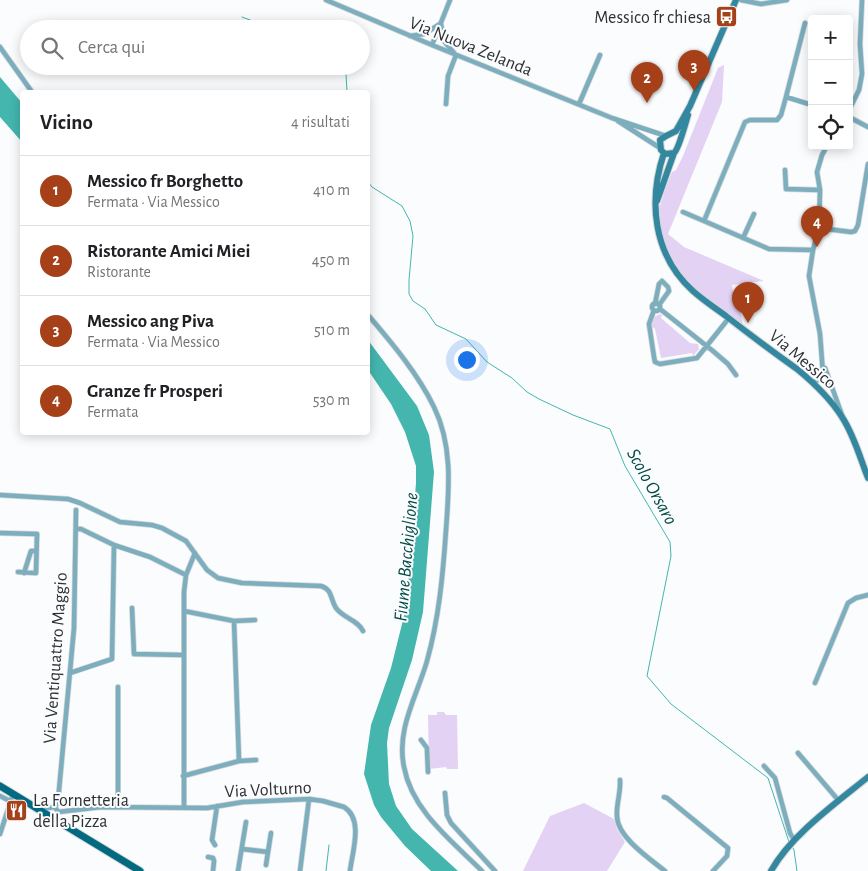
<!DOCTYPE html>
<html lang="it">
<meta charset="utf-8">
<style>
body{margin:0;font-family:"Alegreya Sans",sans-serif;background:#f2f2f2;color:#202124}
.controls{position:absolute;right:15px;top:15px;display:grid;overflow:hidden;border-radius:5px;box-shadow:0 2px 12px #0003}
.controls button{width:45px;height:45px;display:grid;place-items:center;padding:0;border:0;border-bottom:1px solid #e0e0e0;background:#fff;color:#202124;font:25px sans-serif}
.you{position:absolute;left:466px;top:359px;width:18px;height:18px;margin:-12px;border:4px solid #fff;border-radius:50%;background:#1a73e8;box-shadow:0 0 0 8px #1a73e833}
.badge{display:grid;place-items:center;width:32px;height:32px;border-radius:50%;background:#a64018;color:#fff;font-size:16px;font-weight:700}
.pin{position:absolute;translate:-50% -41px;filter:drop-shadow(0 1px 2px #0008)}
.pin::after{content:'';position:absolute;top:26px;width:18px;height:15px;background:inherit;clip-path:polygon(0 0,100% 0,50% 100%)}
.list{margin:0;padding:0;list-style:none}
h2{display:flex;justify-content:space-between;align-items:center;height:65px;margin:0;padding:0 20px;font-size:21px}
h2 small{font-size:16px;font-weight:400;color:#757577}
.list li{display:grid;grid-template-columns:32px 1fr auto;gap:15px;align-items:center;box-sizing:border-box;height:70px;padding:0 20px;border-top:1px solid #e0e0e0}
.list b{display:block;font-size:19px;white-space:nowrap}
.list p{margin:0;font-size:16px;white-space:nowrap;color:#757577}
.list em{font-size:16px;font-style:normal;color:#757577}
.icon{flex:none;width:28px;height:28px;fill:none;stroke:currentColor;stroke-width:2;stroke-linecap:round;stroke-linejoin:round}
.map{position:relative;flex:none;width:868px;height:871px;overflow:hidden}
.search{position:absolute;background:#fff;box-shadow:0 2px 12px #0003;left:20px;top:20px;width:350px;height:55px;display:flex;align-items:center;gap:12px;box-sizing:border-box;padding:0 18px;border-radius:28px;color:#757577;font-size:19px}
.panel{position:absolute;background:#fff;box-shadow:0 2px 12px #0003;left:20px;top:90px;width:350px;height:345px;border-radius:5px}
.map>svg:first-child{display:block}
.green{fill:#e4d2f4}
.water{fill:#44b6ae}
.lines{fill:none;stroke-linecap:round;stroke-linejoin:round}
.stream{stroke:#44b6ae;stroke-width:1}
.street-casing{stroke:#d5d7d9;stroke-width:6}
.secondary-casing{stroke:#d5d7d9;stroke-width:8}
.primary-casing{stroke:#d5d7d9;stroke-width:9}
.street{stroke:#7caebe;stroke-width:4.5}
.secondary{stroke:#33889f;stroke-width:6}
.primary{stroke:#026a80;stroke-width:7}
.labels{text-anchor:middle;stroke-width:4;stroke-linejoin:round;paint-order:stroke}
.poi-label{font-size:18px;fill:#2e3032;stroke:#fafcfe;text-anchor:end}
.street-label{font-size:18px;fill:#2e3032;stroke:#fafcfe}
.water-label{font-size:19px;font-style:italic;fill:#034a46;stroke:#fafcfe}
</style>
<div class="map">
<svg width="868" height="871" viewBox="0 0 868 871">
<rect width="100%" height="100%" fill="#fafcfe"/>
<!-- green -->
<path class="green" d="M724 65 722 102 668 234 684 247 764 281 732 285 733 293 738 297 744 332 692 291 659 239V209L666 187 672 172 676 170 683 156 718 68Z
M660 314 662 315 661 318 690 343 698 344 699 349 693 356 692 353 661 358 655 329 651 326 654 317Z
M437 712H444L446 715H457L458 769H447L446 767 429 769 428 715H437Z
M584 803 614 819 617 829 625 842 607 871H523L550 816Z"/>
<!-- water -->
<path class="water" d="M0 77 22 103V142L0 117Z
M368 340 417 406 429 435 434 472 423 612 412 660 389 728 387 743 389 784 396 806 412 829 458 871H431L405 846 381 817 374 805 364 774 371 725 391 668 406 608 416 483V466L405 432 391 404 368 370Z"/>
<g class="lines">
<!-- stream -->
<path class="stream" d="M242 17 274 29
M347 92 346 74 350 66
M368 182 372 187 402 206 410 221 413 236 409 280V294L413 301 425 309 436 325 466 339 487 362 512 378 527 392 539 399 573 415 610 429 625 466 670 542 671 556 647 676 671 704 768 778 789 842
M793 848 794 850 797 871
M326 871 329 845"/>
<defs>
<path id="street" d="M326 0 432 45 612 118 666 136
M741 0 761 4 787 0
M805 23 786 97 812 105
M441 24 444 41 454 53
M410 36 424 34 440 24
M432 45 450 0
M0 47 32 92
M786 97 781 115 777 120H750L745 122 704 221 769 249 813 250
M446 104 448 76 456 55
M579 104 600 55
M849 110 859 90 862 74 860 44 862 0
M849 117 868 127
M618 121 660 148
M785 170 786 189 820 190
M683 212 704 221
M819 228 851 232 855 231 858 225 868 164
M743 238 754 214
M652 307a4 4 0 1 1 8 0a4 4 0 1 1-8 0Z
M655 304 659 284 662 281 668 287 669 291 659 305
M660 309 713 351 728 364 736 375
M654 310 649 324 654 357 655 362 660 364 697 358 729 318
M368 315C392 343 418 374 434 407 453 446 449 488 446 530 443 574 439 618 427 661 417 696 396 729 404 767 412 811 452 841 482 871
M825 368 842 415
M813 382 821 379 823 374 820 334 809 276 813 250 819 228 820 190 817 172 822 155 827 146
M0 495 68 499 80 503 120 522 152 525 162 528 186 541 207 570 218 578 242 583 321 586C333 590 330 599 336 608 343 618 358 620 363 631
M76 529H81L114 545 150 557 186 575
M0 533 37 534 36 573 18 572
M24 573 31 551H36
M132 608 134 654 184 655
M184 611 234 621 255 620
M70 673 112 659 114 545
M815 683 848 603 856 598 868 595
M421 740 427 748 428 772
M798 753 839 801
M239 761 256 760
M764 766 775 778 790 833 794 840
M183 776 239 761 234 621
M620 780C621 793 616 804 617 816 617 837 650 859 665 871
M445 793 447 815 451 823 495 871
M0 796 10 801
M664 797 667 798 728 848 727 856 713 871
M118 807V687
M184 807V592L186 575 195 553
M40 809 55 807
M58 812 55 807 58 801 74 628 76 510
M54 818 58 812 101 807 207 808 243 802 309 799 323 801 344 807C364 819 352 853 350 871
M0 834 13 794
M215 845 212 840 217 806
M242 849 268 852 271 833
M208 857 213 858 214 861 213 871
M266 865 268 852
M238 871 246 822
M300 871 309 799"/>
<path id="secondary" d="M664 153C648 201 653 255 693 291 703 300 715 308 726 316 749 334 773 352 797 369 814 383 830 398 842 417 854 435 860 458 868 478
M674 153 665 154 661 150 660 140 666 136 676 131 690 106 736 0
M657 201 674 153C679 149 685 124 688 115
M771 871C791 835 836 803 868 777"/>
<path id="primary" d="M0 786 140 871"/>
</defs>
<!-- street casing -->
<use href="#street" class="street-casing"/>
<!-- secondary casing -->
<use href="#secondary" class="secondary-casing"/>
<!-- primary casing -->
<use href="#primary" class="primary-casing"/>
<!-- street -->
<use href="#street" class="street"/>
<!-- secondary -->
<use href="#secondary" class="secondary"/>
<!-- primary -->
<use href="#primary" class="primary"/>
</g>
<!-- icons -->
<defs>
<symbol id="bus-square" viewBox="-11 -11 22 22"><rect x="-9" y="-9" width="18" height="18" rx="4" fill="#a64018" stroke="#fafcfe"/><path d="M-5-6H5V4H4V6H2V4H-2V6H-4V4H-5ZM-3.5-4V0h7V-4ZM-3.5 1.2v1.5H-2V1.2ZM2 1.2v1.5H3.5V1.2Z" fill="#fff"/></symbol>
<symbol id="restaurant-square" viewBox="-11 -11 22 22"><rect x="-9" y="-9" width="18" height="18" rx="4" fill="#a64018" stroke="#fafcfe"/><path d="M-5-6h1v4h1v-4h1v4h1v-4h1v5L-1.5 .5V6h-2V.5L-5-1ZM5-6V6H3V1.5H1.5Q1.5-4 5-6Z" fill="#fff"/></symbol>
</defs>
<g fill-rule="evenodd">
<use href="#bus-square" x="714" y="4" width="25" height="25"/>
<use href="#restaurant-square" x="4" y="798" width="25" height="25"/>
</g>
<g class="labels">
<!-- poi labels -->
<g class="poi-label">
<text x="711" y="23">Messico fr chiesa</text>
<text x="33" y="806" text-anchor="start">La Fornetteria<tspan x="33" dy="21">della Pizza</tspan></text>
</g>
<!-- street labels -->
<g class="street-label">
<text transform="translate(471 46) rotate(22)" y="6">Via Nuova Zelanda</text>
<text transform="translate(803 359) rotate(40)" y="6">Via Messico</text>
<text transform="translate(55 658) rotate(-86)" y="6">Via Ventiquattro Maggio</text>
<text transform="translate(268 789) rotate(-3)" y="6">Via Volturno</text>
</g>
<!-- water labels -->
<g class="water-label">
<text transform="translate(653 486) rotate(61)" y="7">Scolo Orsaro</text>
<text transform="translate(405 557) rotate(-85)" y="7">Fiume Bacchiglione</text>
</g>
</g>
</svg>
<div class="controls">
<button>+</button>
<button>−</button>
<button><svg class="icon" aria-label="locate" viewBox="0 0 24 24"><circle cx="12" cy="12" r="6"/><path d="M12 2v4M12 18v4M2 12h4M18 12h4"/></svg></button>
</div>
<div class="you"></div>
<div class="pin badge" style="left:748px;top:323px">1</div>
<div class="pin badge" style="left:647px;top:103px">2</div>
<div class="pin badge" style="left:694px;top:91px">3</div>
<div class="pin badge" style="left:817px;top:247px">4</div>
<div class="search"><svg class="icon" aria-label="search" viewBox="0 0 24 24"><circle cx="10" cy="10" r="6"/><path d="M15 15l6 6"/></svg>Cerca qui</div>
<section class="panel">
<h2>Vicino<small>4 risultati</small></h2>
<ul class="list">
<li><span class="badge">1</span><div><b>Messico fr Borghetto</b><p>Fermata · Via Messico</p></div><em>410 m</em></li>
<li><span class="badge">2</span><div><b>Ristorante Amici Miei</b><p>Ristorante</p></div><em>450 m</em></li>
<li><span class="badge">3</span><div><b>Messico ang Piva</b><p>Fermata · Via Messico</p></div><em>510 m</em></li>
<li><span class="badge">4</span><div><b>Granze fr Prosperi</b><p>Fermata</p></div><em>530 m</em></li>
</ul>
</section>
</div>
